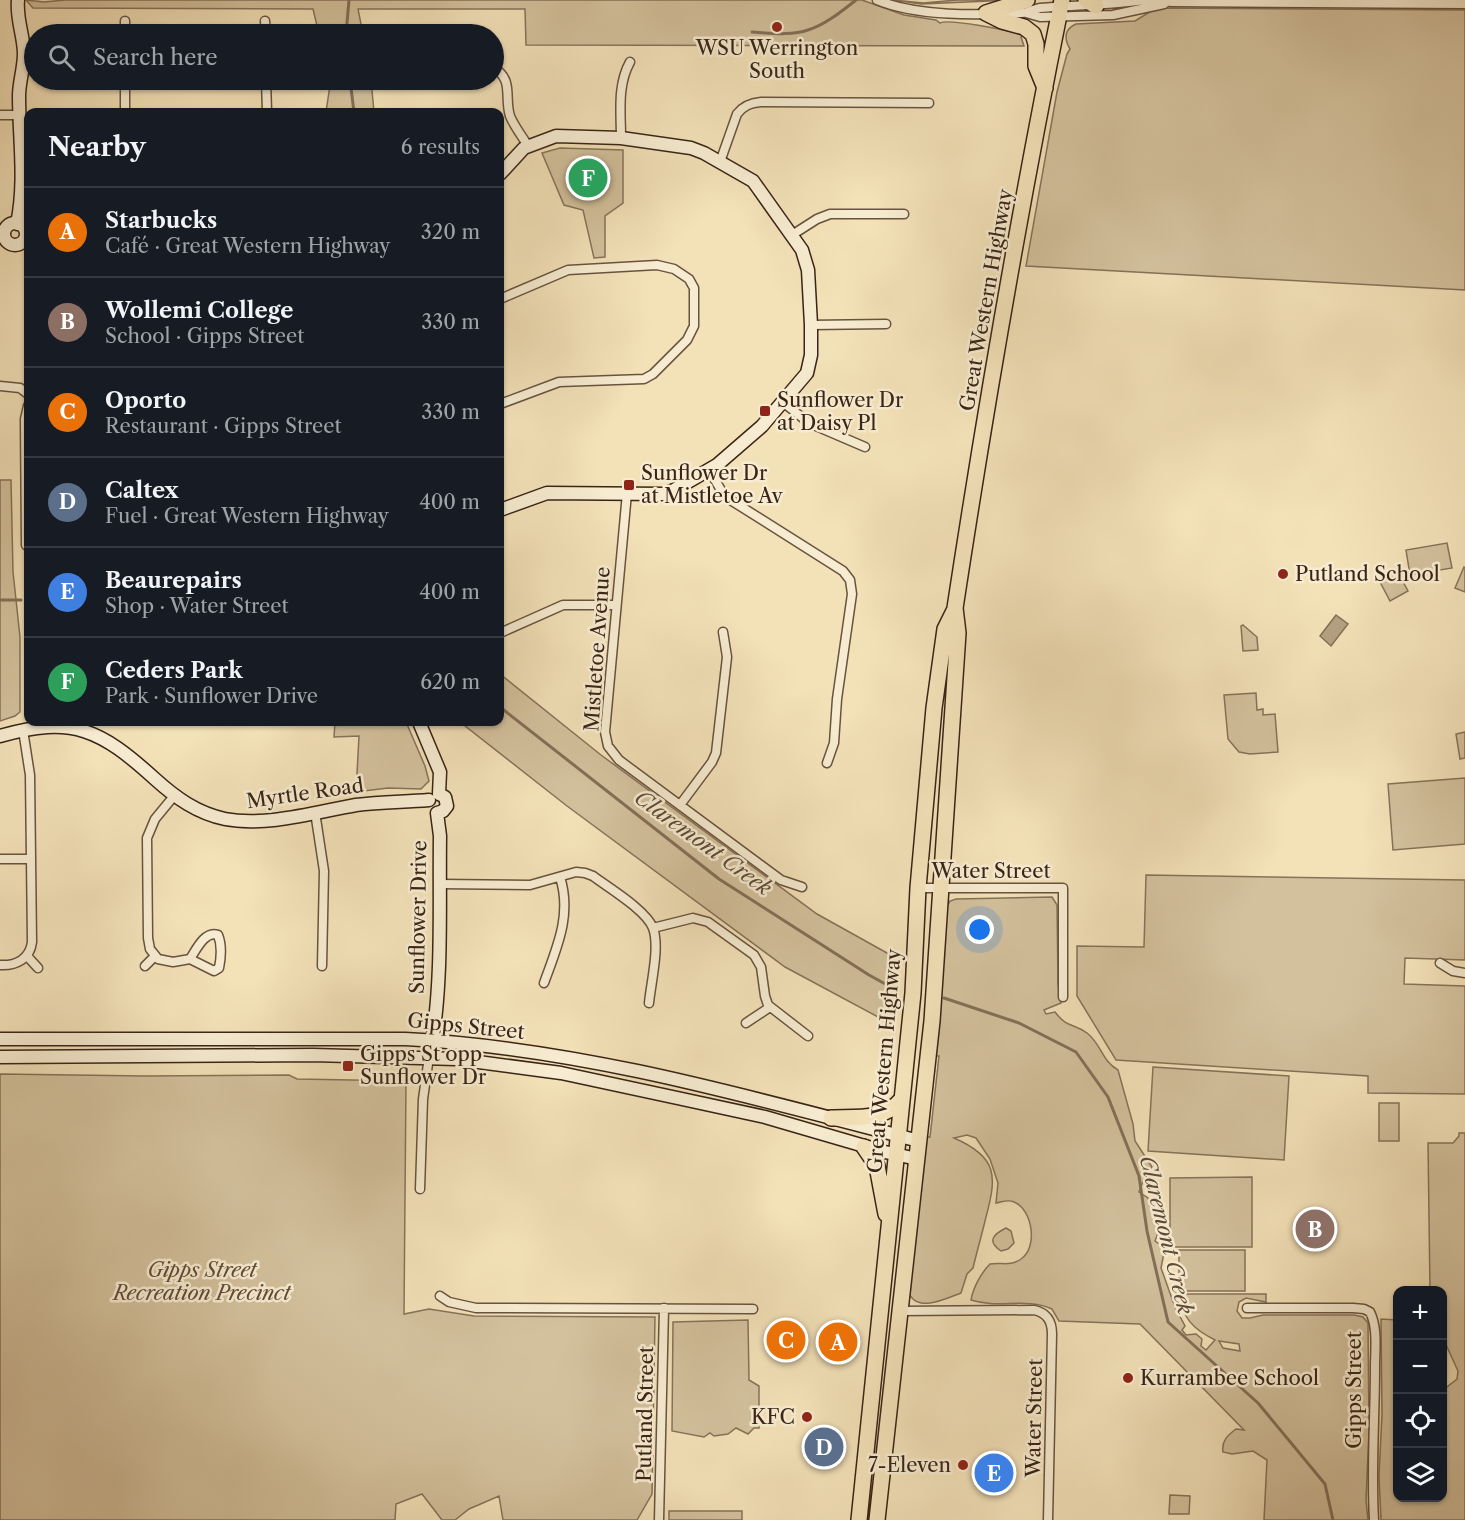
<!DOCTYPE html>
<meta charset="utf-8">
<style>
body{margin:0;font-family:"Libre Caslon Text",serif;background:#20242c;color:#f1f3f6}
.controls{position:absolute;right:18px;bottom:18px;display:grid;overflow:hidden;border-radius:12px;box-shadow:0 2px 4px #0004}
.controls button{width:54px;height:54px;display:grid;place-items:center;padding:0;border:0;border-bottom:2px solid #363941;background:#171b24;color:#f1f3f6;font:30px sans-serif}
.you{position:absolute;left:980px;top:930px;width:21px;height:21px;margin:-15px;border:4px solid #fff;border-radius:50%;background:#1a73e8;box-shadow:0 0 0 9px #1a73e833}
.badge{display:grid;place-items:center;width:39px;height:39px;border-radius:50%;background:#7c3aed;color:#fff;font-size:20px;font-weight:700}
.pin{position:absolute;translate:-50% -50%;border:3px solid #fff;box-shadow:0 2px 6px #0006}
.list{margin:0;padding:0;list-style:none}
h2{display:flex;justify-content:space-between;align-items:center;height:78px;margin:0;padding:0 24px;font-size:26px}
h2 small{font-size:20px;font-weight:400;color:#9ea1a6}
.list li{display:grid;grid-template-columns:39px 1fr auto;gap:18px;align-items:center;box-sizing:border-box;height:90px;padding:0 24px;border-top:2px solid #363941}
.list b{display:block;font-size:22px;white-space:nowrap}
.list p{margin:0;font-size:20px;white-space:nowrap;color:#9ea1a6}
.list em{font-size:20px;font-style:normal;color:#9ea1a6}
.icon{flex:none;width:33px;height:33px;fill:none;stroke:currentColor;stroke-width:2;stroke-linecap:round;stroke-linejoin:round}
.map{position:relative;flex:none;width:1465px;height:1520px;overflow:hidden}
.search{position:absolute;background:#171b24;box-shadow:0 2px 4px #0004;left:24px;top:24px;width:480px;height:66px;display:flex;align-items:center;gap:15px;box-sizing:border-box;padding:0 21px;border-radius:33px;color:#9ea1a6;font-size:22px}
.panel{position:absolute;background:#171b24;box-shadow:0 2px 4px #0004;left:24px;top:108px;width:480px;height:618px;border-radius:12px}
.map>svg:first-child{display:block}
.green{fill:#d3c19d;stroke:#86725a;stroke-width:1.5;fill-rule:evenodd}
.water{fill:#b4a181;stroke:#836f57;stroke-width:1.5}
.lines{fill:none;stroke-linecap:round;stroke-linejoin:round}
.stream{stroke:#836f57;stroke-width:3}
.street-casing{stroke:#68533f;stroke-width:11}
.secondary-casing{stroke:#392417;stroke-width:15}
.highway-casing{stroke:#392417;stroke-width:18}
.street{stroke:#f7ecd1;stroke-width:8}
.secondary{stroke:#f7ecd1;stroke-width:12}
.highway{stroke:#f3e1b8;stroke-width:15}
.poi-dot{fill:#8f2418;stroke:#f7ecd1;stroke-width:2}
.labels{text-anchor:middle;stroke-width:5;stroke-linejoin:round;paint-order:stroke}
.poi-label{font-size:20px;fill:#392417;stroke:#f7ecd1;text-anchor:start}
.street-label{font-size:20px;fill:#392417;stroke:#f7ecd1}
.park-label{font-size:20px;font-style:italic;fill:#604b38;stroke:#f7ecd1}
.water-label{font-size:21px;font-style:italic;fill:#5e4a37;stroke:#f7ecd1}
</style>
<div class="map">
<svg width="1465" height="1520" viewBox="0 0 1465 1520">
<rect width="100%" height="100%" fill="#f3e1b8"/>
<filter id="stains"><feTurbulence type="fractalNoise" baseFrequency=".00333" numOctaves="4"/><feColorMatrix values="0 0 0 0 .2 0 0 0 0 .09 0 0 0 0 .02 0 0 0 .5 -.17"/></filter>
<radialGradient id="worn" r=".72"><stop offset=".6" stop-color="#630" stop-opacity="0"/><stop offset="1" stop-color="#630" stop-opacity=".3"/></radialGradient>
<!-- green -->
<path class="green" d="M26 0 44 2 65 0H862L904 15 936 20 940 23C948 18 1010 31 1023 34L1021 37 1024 46 526 45 525 9H358L363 34H319L313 9 33 8Z
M893 0 923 3 957 0H1012L921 4Z
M1162 8 1465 10V290L1026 266 1057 92 1067 54 1070 49C1064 39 1064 29 1076 24L1135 21 1153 10Z
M329 80H371L374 112H326L330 85Z
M560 148 623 150V203L605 216V257L594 258 583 210 564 205 542 153Z
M0 480H11L13 572 20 637V712L15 716 0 721Z
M1447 543 1452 568 1410 575 1406 550Z
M1464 567 1465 568V592L1455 588Z
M1397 571 1408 591 1390 601 1379 580Z
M1243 625 1257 637 1258 650 1243 651 1241 626Z
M500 674 601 755 817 914 896 958 893 1025 785 967 567 806 460 722H500Z
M1256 693 1257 710 1263 709V715L1275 714 1278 752 1250 754 1239 752 1228 739 1224 695Z
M335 722H406L425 766 429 781 421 789 388 788 356 792 359 736 334 737Z
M1465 732V758L1460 759 1456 734Z
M1465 778V844L1393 850 1388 784Z
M1146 875 1465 880V960L1405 958 1404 984 1465 986V1094L1368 1093V1076L1116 1060 1077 996V946L1144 947Z
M1052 897 1057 905 1058 984 1061 1003 1044 1010 1046 1014 1055 1012C1067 1028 1073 1023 1087 1033 1102 1045 1101 1060 1118 1070L1133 1124 1135 1141 1152 1167 1146 1174 1139 1192 1148 1198 1160 1228 1155 1241 1165 1248 1161 1268 1175 1307 1185 1326 1182 1330 1186 1335 1196 1334 1202 1339 1201 1346 1206 1350 1215 1340C1191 1328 1185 1319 1177 1294H1266V1302L1246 1298 1239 1302 1237 1311 1242 1318H1250L1263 1315H1354L1363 1317 1368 1323 1369 1432 1366 1500 1368 1520H1264L1267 1460 1253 1451 1232 1454 1223 1452C1221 1441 1228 1435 1236 1429L1244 1430 1140 1324 1059 1321 1052 1309C1027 1297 998 1309 971 1300 973 1288 981 1273 990 1264 1002 1262 1009 1267 1021 1259 1038 1248 1033 1210 1014 1202 1008 1199 1002 1202 996 1203L998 1183 990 1159 976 1138 967 1135 954 1138C998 1157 997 1176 986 1217 982 1234 977 1251 973 1268L967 1274 961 1293C945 1299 916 1314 908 1291L926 1137H930L939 1056H935L947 906 950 901 956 899ZM1219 1341 1239 1344 1240 1351 1223 1348Z
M1153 1067 1289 1076 1284 1160 1148 1151Z
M0 1074 145 1076 289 1075 297 1079 406 1081 404 1314 429 1309 474 1316 655 1317 652 1494 637 1520H503L499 1496 469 1509 455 1520H442L422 1494 396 1504 395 1520H0Z
M1379 1103H1399V1141H1379Z
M1459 1133H1465V1520H1381L1379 1476 1382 1414 1381 1319 1397 1320 1398 1498H1442L1443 1390 1457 1379 1458 1371 1443 1338 1442 1290H1430L1428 1143H1453L1459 1136Z
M1252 1177V1247H1170V1178Z
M1006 1228 1011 1231 1014 1243 1008 1249 1001 1251C986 1241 994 1234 1006 1228Z
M1179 1250H1245V1291H1179Z
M748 1320 749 1380 759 1386V1428H754L748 1434 736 1428 728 1434 714 1436 710 1433 704 1437 672 1431 673 1322Z
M1170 1495 1190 1496 1189 1514H1169Z
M669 1511H742V1520H669Z"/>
<!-- water -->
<path class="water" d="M1336 615 1348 624 1331 646 1320 636Z"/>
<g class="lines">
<!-- stream -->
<path class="stream" d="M752 32C770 33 791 36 808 30 825 25 842 11 856 0
M346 34 349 0
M350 80 354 112
M0 600H21
M500 707 719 879 869 975 898 991
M944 998 1019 1023 1076 1052 1108 1097 1139 1176 1147 1231 1168 1322 1258 1403 1325 1484 1333 1520"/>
<defs>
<path id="street" d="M877 0C918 17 978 15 1022 13 1029 12 1034 9 1040 8 1075 5 1110 5 1145 0
M1149 0 1172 2 1465 4
M1026 13 1040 17 1113 15 1164 4
M125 21V34
M265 21 266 34
M494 68C514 80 504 97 510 116 514 126 522 136 528 146
M266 80 267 112
M125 112V80
M0 115H20
M621 138C621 113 617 85 630 62
M720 162 737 114C743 106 750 103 761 102L929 103
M792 235 817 219 830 214H904
M500 299 568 270 657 265 674 269 689 279 694 288V326L687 340 653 374 644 379 559 382 500 404
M811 325 886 324
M0 386 20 388 28 394
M784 403 809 423 865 447
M710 471 722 492 729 499 843 571 850 580 852 594 837 699 834 743 827 763
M627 493 605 732 608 746 619 760 781 880 802 887
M26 545 25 419 28 406
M500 633 563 605H616
M174 796 155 819 147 838 148 938 150 949 158 959 173 962 190 959 214 971 219 968C221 958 222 945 218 935 205 930 196 950 190 959
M680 805 712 762 716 753 727 657 723 632
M315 812 324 871 322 966
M0 859H31
M439 884 530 885 576 872 585 873 593 876C609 888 646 910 653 928 660 947 651 982 649 1003
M918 888H1063V997
M653 928 693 918 708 922 754 955 761 967 765 996 768 1005 808 1036
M27 956 38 968
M1440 963 1453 971 1465 973
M0 965C16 966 30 959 32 942L30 775 23 730
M145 966 155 956
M544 983C557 947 572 915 560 877
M746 1023 770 1007
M420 1189 423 1099 429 1057
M440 1296 449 1302 476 1308 753 1309
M1247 1308H1353L1364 1309 1370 1312C1378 1328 1375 1350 1375 1367 1375 1418 1371 1469 1374 1520
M899 1311 1034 1310C1047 1313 1052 1321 1052 1334L1048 1520
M659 1520 664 1308"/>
<path id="secondary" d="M500 174 524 148 556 136 621 138 691 148 704 153 753 181 802 250 808 270 811 325V355L807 373 762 426 717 465 674 490 664 494 547 493 500 510
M4 234a11 11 0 1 1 22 0a11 11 0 1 1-22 0Z
M17 224C26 181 19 139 19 96 19 82 24 68 24 54 24 36 16 19 18 0
M419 722 440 772 439 794
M0 736C73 715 101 730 155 779 176 798 197 813 225 819 266 827 316 812 356 805 380 802 404 802 429 800
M437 813 443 811 447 806 445 797 439 794
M0 1039H405C580 1048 750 1097 919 1141
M431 1048C443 981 439 904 440 836L437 813
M0 1057 313 1055 456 1059 561 1073 682 1099 765 1117 885 1152 917 1159"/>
<path id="highway" d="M1086 0 1096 6
M986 13 1002 21 1024 27 1033 34 1036 44V66L1045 88
M986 13 1027 0
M831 1118C857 1117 884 1121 902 1099
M864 1147 877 1166 886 1214
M859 1520 913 993 918 888 934 708 945 629 955 609
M877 1520 932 1021 958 633 955 608C986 405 1021 202 1062 0"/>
</defs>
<!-- street casing -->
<use href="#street" class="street-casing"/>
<!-- secondary casing -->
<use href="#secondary" class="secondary-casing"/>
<!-- highway casing -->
<use href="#highway" class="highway-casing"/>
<!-- street -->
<use href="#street" class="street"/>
<!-- secondary -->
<use href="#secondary" class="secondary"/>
<!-- highway -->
<use href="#highway" class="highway"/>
</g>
<!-- markers -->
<g class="poi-dot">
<circle cx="777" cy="27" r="6"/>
<rect x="759" y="405" width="12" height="12" rx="3"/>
<rect x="623" y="479" width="12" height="12" rx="3"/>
<circle cx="1283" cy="574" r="6"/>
<rect x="342" y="1060" width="12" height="12" rx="3"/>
<circle cx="1128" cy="1378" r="6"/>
<circle cx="807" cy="1417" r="6"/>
<circle cx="963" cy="1465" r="6"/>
</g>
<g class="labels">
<!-- poi labels -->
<g class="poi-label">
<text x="777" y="55" text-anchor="middle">WSU Werrington<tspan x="777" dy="23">South</tspan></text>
<text x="777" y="407">Sunflower Dr<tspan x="777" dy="23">at Daisy Pl</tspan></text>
<text x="641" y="480">Sunflower Dr<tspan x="641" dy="23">at Mistletoe Av</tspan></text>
<text x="1295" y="581">Putland School</text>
<text x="360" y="1061">Gipps St opp<tspan x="360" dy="23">Sunflower Dr</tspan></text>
<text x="1140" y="1385">Kurrambee School</text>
<text x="795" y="1424" text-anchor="end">KFC</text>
<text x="951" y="1472" text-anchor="end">7-Eleven</text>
</g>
<!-- street labels -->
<g class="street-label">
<text transform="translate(986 300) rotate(-80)" y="7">Great Western Highway</text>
<text transform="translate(597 649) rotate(-86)" y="7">Mistletoe Avenue</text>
<text transform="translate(305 793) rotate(-8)" y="7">Myrtle Road</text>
<text x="991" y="878">Water Street</text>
<text transform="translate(418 917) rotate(-89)" y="7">Sunflower Drive</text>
<text transform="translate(466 1026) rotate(6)" y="7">Gipps Street</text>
<text transform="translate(884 1061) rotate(-85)" y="7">Great Western Highway</text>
<text transform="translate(1354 1390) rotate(-90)" y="7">Gipps Street</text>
<text transform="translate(645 1414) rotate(-89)" y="7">Putland Street</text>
<text transform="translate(1034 1418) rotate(-89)" y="7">Water Street</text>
</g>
<!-- park labels -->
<g class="park-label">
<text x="202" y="1277">Gipps Street<tspan x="202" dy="23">Recreation Precinct</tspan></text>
</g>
<!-- water labels -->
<g class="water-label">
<text transform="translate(703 843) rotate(36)" y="7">Claremont Creek</text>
<text transform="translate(1166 1235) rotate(76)" y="7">Claremont Creek</text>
</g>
</g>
<rect width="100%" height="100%" filter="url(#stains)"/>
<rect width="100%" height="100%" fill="url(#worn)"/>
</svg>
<div class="controls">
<button>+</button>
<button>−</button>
<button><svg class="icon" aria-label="locate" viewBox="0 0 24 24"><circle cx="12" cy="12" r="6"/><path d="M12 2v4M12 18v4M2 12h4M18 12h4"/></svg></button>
<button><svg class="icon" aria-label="layers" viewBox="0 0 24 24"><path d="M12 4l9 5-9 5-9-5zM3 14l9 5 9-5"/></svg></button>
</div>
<div class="you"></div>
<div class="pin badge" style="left:838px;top:1342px;background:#e8710a">A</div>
<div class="pin badge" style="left:1315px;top:1229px;background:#8d6e63">B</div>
<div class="pin badge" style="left:786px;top:1340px;background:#e8710a">C</div>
<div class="pin badge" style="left:824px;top:1447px;background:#5c6f8a">D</div>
<div class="pin badge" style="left:994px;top:1473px;background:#3f7fe0">E</div>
<div class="pin badge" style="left:588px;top:178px;background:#2e9e5b">F</div>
<div class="search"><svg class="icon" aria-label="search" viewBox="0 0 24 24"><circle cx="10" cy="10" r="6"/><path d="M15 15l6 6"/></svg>Search here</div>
<section class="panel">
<h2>Nearby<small>6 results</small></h2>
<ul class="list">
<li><span class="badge" style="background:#e8710a">A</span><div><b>Starbucks</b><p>Café · Great Western Highway</p></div><em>320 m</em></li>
<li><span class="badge" style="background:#8d6e63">B</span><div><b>Wollemi College</b><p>School · Gipps Street</p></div><em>330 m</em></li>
<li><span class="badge" style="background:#e8710a">C</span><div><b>Oporto</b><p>Restaurant · Gipps Street</p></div><em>330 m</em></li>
<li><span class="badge" style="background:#5c6f8a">D</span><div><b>Caltex</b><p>Fuel · Great Western Highway</p></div><em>400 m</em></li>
<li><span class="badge" style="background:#3f7fe0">E</span><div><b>Beaurepairs</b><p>Shop · Water Street</p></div><em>400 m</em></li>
<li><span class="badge" style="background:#2e9e5b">F</span><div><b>Ceders Park</b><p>Park · Sunflower Drive</p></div><em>620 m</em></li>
</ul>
</section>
</div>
